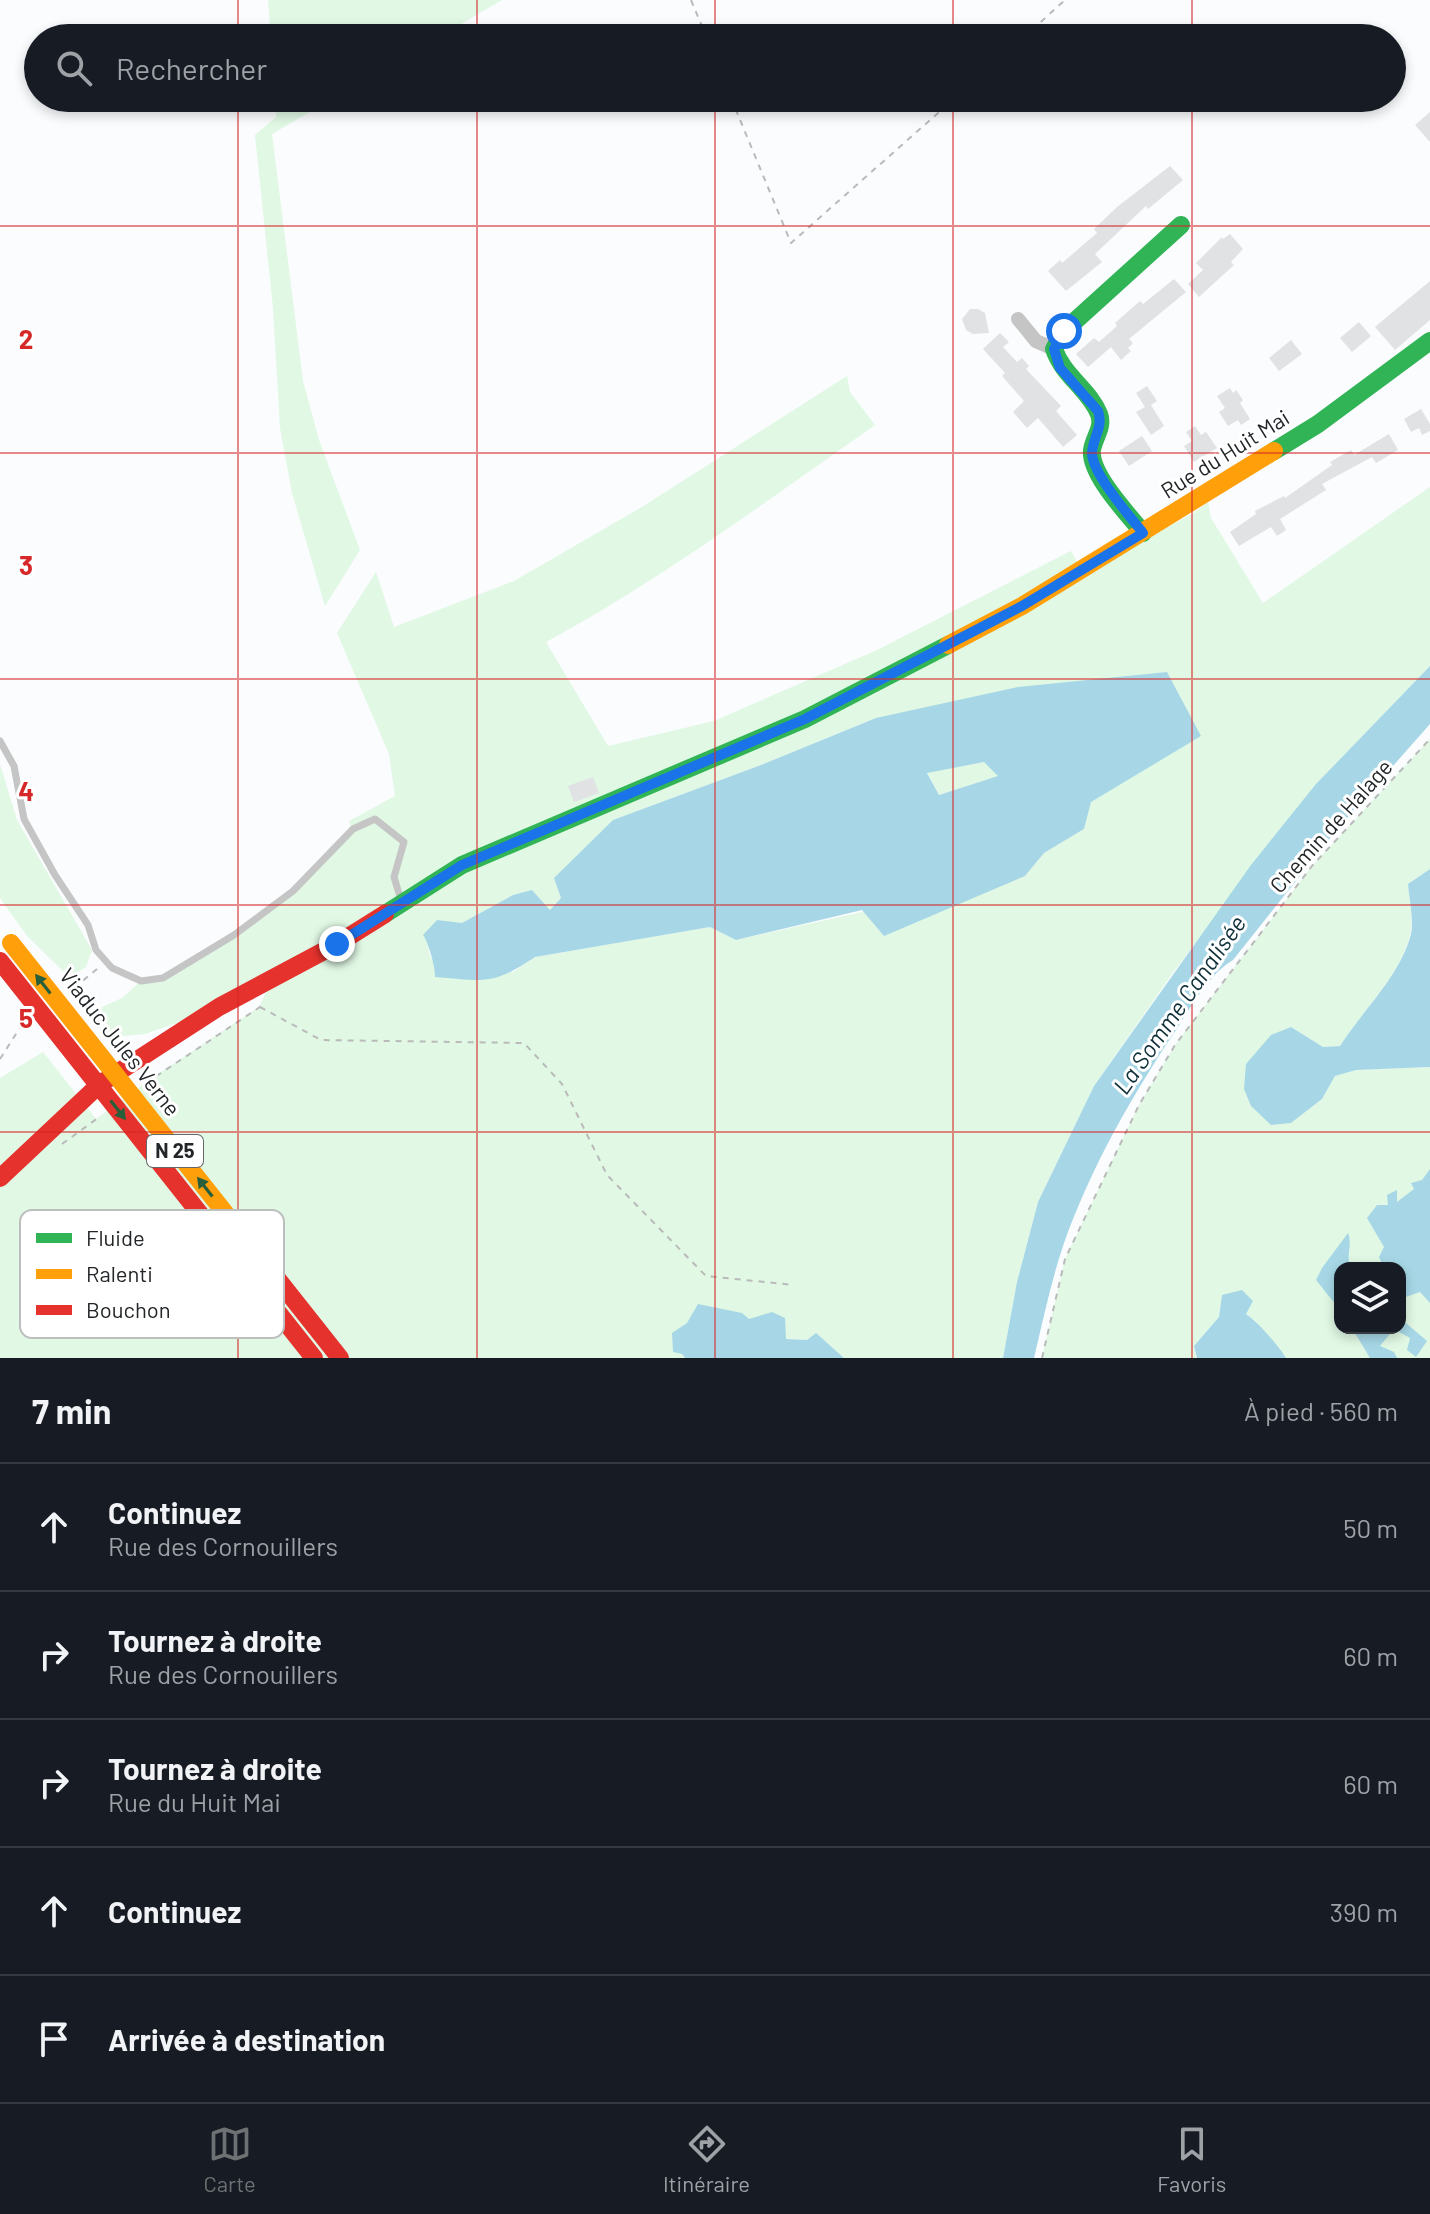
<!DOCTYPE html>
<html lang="fr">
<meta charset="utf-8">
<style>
body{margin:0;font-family:Barlow,sans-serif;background:#20242c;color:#f1f3f6}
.controls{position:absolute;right:24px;bottom:24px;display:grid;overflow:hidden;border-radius:16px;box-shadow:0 4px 12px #0003}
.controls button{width:72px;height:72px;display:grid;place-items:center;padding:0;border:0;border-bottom:2px solid #363941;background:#171b24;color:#f1f3f6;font:40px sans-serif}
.stop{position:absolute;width:24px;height:24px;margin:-18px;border:6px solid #1a73e8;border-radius:50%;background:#fff}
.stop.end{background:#1a73e8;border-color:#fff;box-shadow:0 2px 8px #0008}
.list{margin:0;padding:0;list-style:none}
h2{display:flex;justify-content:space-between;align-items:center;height:104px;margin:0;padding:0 32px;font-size:34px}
h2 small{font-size:26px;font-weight:400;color:#9ea1a6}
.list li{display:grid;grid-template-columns:52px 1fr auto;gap:24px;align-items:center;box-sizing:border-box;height:128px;padding:0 32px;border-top:2px solid #363941}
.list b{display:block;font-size:30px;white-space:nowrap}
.list p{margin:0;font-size:26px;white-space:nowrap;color:#9ea1a6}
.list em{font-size:26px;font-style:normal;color:#9ea1a6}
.icon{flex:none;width:44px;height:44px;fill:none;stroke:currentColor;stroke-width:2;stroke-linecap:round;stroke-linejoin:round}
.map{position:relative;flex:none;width:1430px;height:1358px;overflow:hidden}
.search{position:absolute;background:#171b24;box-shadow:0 4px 12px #0003;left:24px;right:24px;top:24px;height:88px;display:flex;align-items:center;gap:20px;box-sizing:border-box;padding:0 28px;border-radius:44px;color:#9ea1a6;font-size:30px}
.sheet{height:744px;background:#171b24}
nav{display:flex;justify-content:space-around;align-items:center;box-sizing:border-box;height:112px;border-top:2px solid #363941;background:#171b24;font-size:22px;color:#9ea1a6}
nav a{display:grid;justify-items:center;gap:4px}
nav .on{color:#6e7173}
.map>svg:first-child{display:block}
.green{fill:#e0f8e4;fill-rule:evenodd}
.water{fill:#a7d7e6;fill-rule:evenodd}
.building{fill:#e0e2e4}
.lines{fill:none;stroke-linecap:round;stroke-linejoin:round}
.path{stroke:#b9bab9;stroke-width:2;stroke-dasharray:6 6;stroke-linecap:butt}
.lane{stroke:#c4c5c4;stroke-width:7}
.street{stroke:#c4c5c4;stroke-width:14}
.fast{stroke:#30b455;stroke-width:18}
.slow{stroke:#ff9f0a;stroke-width:18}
.jam{stroke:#e5322d;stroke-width:18}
.slow-bridge{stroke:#ff9f0a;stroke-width:18}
.jam-bridge{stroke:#e5322d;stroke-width:18}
.oneway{fill:#285f3a}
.route{stroke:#1a73e8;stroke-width:10}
.grid{fill:none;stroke:#d62828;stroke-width:2;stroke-opacity:0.55}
.labels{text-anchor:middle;stroke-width:6;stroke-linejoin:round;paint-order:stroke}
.shield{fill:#fff;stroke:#656768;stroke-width:2}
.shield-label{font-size:20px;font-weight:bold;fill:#232628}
.street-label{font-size:22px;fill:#232628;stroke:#fff}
.water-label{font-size:24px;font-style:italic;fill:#0e3039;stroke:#fff}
.key{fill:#fff;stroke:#bdbebe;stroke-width:2}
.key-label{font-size:22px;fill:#232628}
.grid-label{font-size:26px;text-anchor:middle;font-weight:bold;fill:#d62828;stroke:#fff;stroke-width:6;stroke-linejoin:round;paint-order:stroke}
</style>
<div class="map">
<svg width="1430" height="1358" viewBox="0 0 1430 1358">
<rect width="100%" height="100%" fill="#fafcfe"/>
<!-- green -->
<path class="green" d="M268 0H502L437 38H271Z
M275 98H334L272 134 303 381 319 440 360 550 325 606 292 493 280 428 273 308 255 135 276 117Z
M847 376 850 392 875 425C768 500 662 579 546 642L608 746 714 721 877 650 1071 551 1083 572 1194 513 1208 502 1211 518 1263 603 1430 487V666L1316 784 1172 974 1094 1086 1038 1202 1017 1282 1003 1358H844L816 1334 807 1340 786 1339 682 1354 685 1358H0V1078L43 1052 96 1119 155 1076 259 1007 266 992 145 1034 110 1037 85 1015 122 998 141 981 163 978 234 935 293 891 353 830 349 821 395 796 389 754 337 633 376 572 394 627 514 581 642 507ZM876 718 1201 735 1090 802 1084 829 1044 853 1025 876 736 940 710 927 535 957 513 972 436 967 429 953 428 942 513 895 532 891 549 911 561 898 555 878 613 820 761 765Z
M1430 739V869L1408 884C1409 899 1414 920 1410 935 1400 976 1363 1010 1340 1046L1323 1047 1291 1027 1271 1125 1291 1123 1322 1099 1335 1076 1356 1070 1430 1067V1358H1286L1254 1320 1222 1295 1219 1317 1194 1346 1197 1358H1042L1065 1259 1139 1105 1175 1045 1312 866ZM1340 1268H1400V1328H1340Z
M984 762 999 776 939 795 927 772Z
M0 764 17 820 92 950 86 967 69 977 27 936 0 898Z"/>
<!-- water -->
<path class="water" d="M1430 666V724L1339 827 1233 960C1208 975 1192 1006 1176 1030 1131 1097 1090 1169 1063 1246 1051 1282 1043 1320 1034 1358H1003L1017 1282 1038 1202 1094 1086 1251 865 1316 784Z
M1167 672 1201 736 1091 802 1084 829 1044 853 1025 876 884 936 862 910 736 940 710 927 535 957C492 986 485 981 435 977 436 969 428 941 423 935L437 920 462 923 513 895 532 890 550 910 561 898 554 878 613 820 761 765 876 718 1018 687ZM984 762 998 776 939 795 927 773Z
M1430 869V1067L1356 1070 1335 1076 1322 1099 1291 1123 1271 1125 1251 1106 1244 1089 1246 1064 1271 1035 1291 1027 1323 1047 1340 1046C1363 1010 1400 976 1411 934 1414 920 1409 899 1408 884Z
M1430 1169V1303L1420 1292 1400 1299V1268H1384L1379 1257 1384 1247 1367 1218 1377 1205H1388L1387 1195 1397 1190V1202L1414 1189 1411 1183 1422 1180Z
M1348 1233C1353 1245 1345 1256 1351 1268H1340V1310L1316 1280 1322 1268Z
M1242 1290 1253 1301 1246 1314C1258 1322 1279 1346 1286 1358H1197L1194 1346 1219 1317 1222 1295Z
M698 1304 742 1313 749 1319 772 1312 785 1318 786 1339 807 1340 816 1333 844 1358H685L682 1354 673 1352 672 1333 687 1323Z
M1400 1318 1427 1341 1416 1357 1407 1350 1410 1338 1394 1329 1380 1346 1394 1352 1397 1358H1370L1352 1328H1400Z"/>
<!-- building -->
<path class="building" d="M1430 112V142L1415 125Z
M1170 166 1183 180 1148 209 1146 206 1095 254 1102 262 1066 291 1048 271 1060 260 1062 263 1097 233 1094 229 1117 207Z
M1230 234 1243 249 1231 262 1234 265 1199 297 1188 284 1203 270 1196 263 1222 237 1223 239Z
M1174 279 1186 292 1129 339 1133 343 1128 348 1131 351 1121 360 1111 347 1088 367 1076 354 1094 338 1099 342 1117 326 1115 323 1140 301 1143 304Z
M1430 281V320L1395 350 1375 327Z
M970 309H978L985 313 989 333 973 334 966 330 962 319Z
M1359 322 1371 336 1352 352 1340 338Z
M1000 333 1009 342 1003 347 1017 362 1022 358 1029 366 1026 369 1061 406 1056 411 1077 435 1063 447 1038 418 1027 428 1013 412 1024 401 1002 376 1005 373 983 349Z
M1291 340 1302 354 1279 371 1269 358Z
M1147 386 1157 401 1151 405 1164 426 1151 435 1136 412 1145 407 1136 393Z
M1230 388 1233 393 1236 390 1243 400 1240 403 1250 419 1241 425 1238 420 1228 426 1219 412 1225 408 1217 396Z
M1421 409 1430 424V431L1422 435 1419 428 1411 432 1404 419Z
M1195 426 1201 435 1206 432 1217 448 1194 462 1184 446 1192 441 1186 432Z
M1389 434 1398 450 1376 463 1372 457 1322 484 1326 490 1280 519 1286 530 1277 536 1271 527 1239 546 1230 532 1256 514 1255 511 1284 496 1285 498 1332 465 1330 462 1351 450 1354 455Z
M1142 436 1152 451 1129 466 1119 451Z
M593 777 599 793 574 802 568 786Z"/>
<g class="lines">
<!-- path -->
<path class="path" d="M691 0 707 38
M1023 38 1065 0
M731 98 791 243 955 98
M74 988 97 969
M260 1007 321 1040 524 1043 562 1084 607 1175 706 1276 794 1285
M0 1059 23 1023
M146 1083 260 1007 261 1003
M62 1144 98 1118
M1042 1358 1065 1259 1139 1105 1175 1045 1312 866 1430 739"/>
<!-- lane -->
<path class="lane" d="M0 741 14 766 24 819 55 875 88 925 96 950 112 968 141 981 163 978 234 935 293 891 353 829 375 819 404 842 394 877 401 900"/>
<!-- street -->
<path class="street" d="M1018 319 1036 341 1054 349"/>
<!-- fast -->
<path class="fast" d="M1274 451 1318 424 1430 341
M1143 533C1129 515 1089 474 1092 450 1094 437 1104 427 1099 414 1089 389 1063 376 1054 349L1064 331 1181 225
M385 914 462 865 805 719 948 645"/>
<!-- slow -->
<path class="slow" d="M948 645 1022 606 1274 451"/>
<!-- jam -->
<path class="jam" d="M0 1178 100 1084 219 1007 337 944 385 914"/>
<!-- slow-bridge -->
<path class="slow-bridge" d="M11 943 241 1233"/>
<!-- jam-bridge -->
<path class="jam-bridge" d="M0 961 314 1358
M241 1233 340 1358"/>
</g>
<!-- one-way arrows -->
<defs><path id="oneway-solid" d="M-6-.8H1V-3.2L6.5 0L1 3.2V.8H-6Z" transform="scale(2)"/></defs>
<g class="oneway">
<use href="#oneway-solid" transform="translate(43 984) rotate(-128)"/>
<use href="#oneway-solid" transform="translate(118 1110) rotate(52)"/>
<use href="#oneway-solid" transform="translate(205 1187) rotate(-128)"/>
</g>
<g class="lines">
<!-- route -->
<path class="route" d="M337 944 462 865 805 719 1022 606 1143 533C1129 515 1094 476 1092 454 1092 438 1104 428 1098 411L1060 368 1054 349 1064 331"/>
</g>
<!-- grid -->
<path class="grid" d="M238 0V38M477 0V38M715 0V38M953 0V38M1192 0V38M238 98V1358M477 98V1358M715 98V1358M953 98V1358M1192 98V1358M0 226H1430M0 453H1430M0 679H1430M0 905H1430M0 1132H1430"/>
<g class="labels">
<!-- shield labels -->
<rect class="shield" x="147" y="1135" width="56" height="32" rx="6"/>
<g class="shield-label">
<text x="175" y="1158">N 25</text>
</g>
<!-- street labels -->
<g class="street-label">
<text transform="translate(1225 454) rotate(-32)" y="8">Rue du Huit Mai</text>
<text transform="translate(1331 826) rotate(-48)" y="8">Chemin de Halage</text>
<text transform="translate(120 1042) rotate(52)" y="8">Viaduc Jules Verne</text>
</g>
<!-- water labels -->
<g class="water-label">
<text transform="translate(1180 1005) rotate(-55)" y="8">La Somme Canalisée</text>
</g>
</g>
<!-- legend -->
<rect x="20" y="1210" width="264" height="128" rx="12" class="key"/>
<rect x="36" y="1233" width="36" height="10" fill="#30b455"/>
<rect x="36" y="1269" width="36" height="10" fill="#ff9f0a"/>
<rect x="36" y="1305" width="36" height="10" fill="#e5322d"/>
<g class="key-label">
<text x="86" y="1246">Fluide</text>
<text x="86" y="1282">Ralenti</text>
<text x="86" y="1318">Bouchon</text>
</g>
<g class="grid-label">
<text x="26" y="349">2</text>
<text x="26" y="575">3</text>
<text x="26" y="801">4</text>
<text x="26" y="1028">5</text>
</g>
</svg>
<div class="controls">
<button><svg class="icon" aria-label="layers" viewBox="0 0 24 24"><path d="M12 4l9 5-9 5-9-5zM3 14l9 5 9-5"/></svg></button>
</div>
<div class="stop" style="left:1064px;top:331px"></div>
<div class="stop end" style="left:337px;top:944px"></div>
<div class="search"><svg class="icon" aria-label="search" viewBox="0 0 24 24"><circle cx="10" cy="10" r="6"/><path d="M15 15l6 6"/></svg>Rechercher</div>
</div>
<section class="sheet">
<h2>7 min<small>À pied · 560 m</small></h2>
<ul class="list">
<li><svg class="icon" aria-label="ahead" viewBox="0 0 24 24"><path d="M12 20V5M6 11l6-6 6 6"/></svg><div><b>Continuez</b><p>Rue des Cornouillers</p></div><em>50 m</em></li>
<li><svg class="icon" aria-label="right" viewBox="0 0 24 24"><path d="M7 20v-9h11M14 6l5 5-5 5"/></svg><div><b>Tournez à droite</b><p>Rue des Cornouillers</p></div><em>60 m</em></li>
<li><svg class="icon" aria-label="right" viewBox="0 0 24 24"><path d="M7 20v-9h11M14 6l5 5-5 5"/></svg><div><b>Tournez à droite</b><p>Rue du Huit Mai</p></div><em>60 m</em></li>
<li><svg class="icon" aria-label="ahead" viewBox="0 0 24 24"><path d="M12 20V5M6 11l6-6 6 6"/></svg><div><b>Continuez</b></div><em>390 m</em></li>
<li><svg class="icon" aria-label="arrive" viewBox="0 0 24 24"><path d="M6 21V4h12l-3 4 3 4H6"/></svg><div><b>Arrivée à destination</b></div></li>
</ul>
</section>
<nav>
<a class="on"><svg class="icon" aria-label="map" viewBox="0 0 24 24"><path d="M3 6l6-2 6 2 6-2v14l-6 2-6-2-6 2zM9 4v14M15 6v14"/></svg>Carte</a>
<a><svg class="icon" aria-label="directions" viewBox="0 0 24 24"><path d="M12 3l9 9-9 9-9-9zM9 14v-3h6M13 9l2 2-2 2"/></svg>Itinéraire</a>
<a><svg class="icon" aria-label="saved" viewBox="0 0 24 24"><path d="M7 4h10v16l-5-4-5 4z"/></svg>Favoris</a>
</nav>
